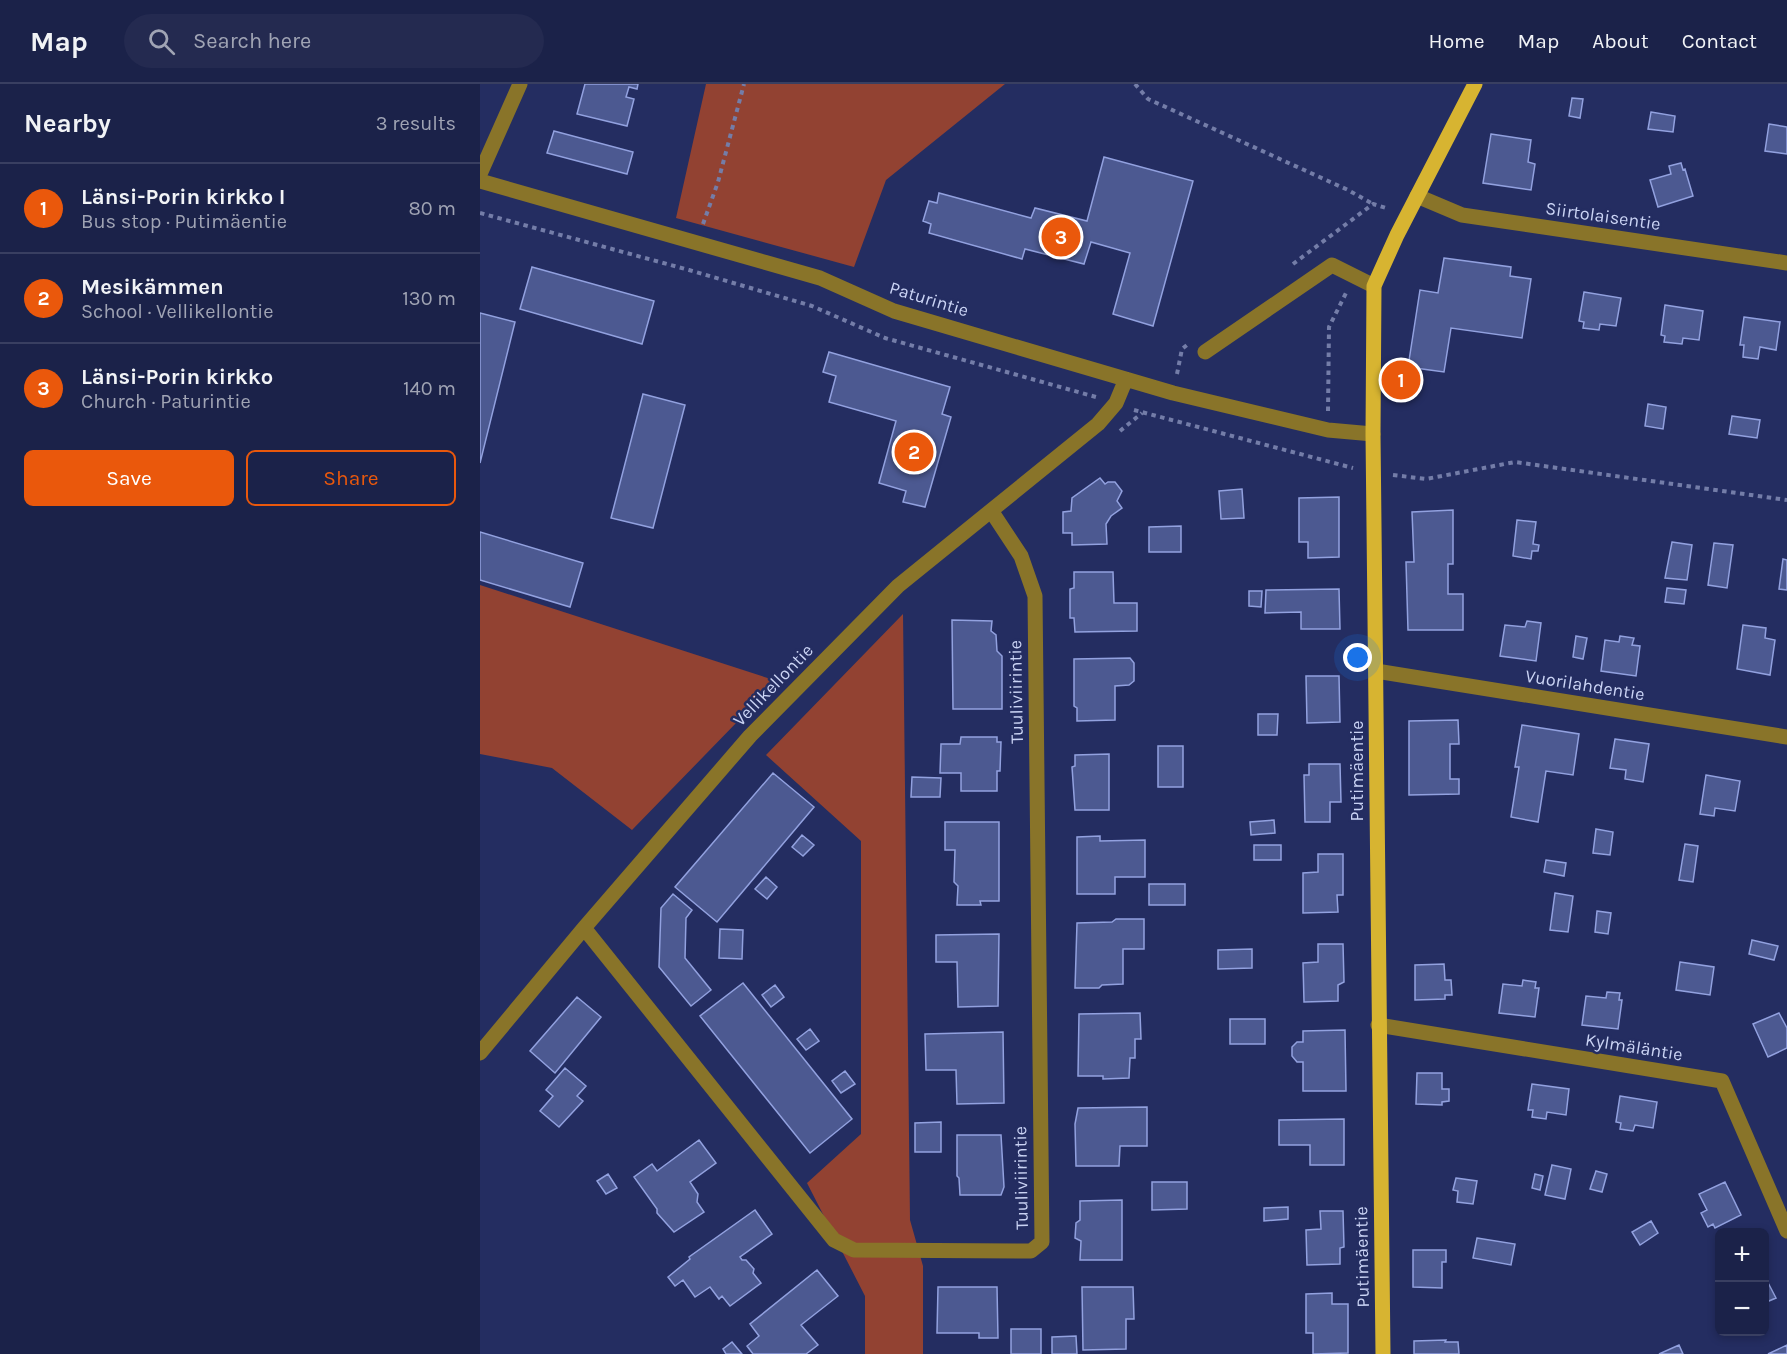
<!DOCTYPE html>
<meta charset="utf-8">
<style>
body{margin:0;font-family:Karla,sans-serif;background:#242a50;color:#f1f3f6}
.controls{position:absolute;right:18px;bottom:18px;display:grid;overflow:hidden;border-radius:9px;box-shadow:0 3px 9px #0003}
.controls button{width:54px;height:54px;display:grid;place-items:center;padding:0;border:0;border-bottom:2px solid #393f61;background:#1b2249;color:#f1f3f6;font:30px sans-serif}
.you{position:absolute;left:878px;top:574px;width:21px;height:21px;margin:-15px;border:4px solid #fff;border-radius:50%;background:#1a73e8;box-shadow:0 0 0 9px #1a73e833}
.badge{display:grid;place-items:center;width:39px;height:39px;border-radius:50%;background:#ea580c;color:#fff;font-size:20px;font-weight:700}
.pin{position:absolute;translate:-50% -50%;border:3px solid #fff;box-shadow:0 2px 6px #0006}
.list{margin:0;padding:0;list-style:none}
h2{display:flex;justify-content:space-between;align-items:center;height:78px;margin:0;padding:0 24px;font-size:26px}
h2 small{font-size:20px;font-weight:400;color:#a0a4b4}
.list li{display:grid;grid-template-columns:39px 1fr auto;gap:18px;align-items:center;box-sizing:border-box;height:90px;padding:0 24px;border-top:2px solid #393f61}
.list b{display:block;font-size:22px;white-space:nowrap}
.list p{margin:0;font-size:20px;white-space:nowrap;color:#a0a4b4}
.list em{font-size:20px;font-style:normal;color:#a0a4b4}
.actions{display:flex;gap:12px;padding:18px 24px}
.actions a{flex:1;padding:14px 0;border:2px solid #ea580c;border-radius:9px;text-align:center;font-size:21px;color:#ea580c}
.actions .main{background:#ea580c;color:#fff}
.icon{flex:none;width:33px;height:33px;fill:none;stroke:currentColor;stroke-width:2;stroke-linecap:round;stroke-linejoin:round}
.map{position:relative;flex:none;width:1307px;height:1270px;overflow:hidden}
header{display:flex;align-items:center;gap:36px;box-sizing:border-box;height:84px;padding:0 30px;background:#1b2249;border-bottom:2px solid #393f61}
header strong{font-size:28px}
nav{display:flex;gap:33px;margin-inline-start:auto;font-size:21px}
.search{width:420px;height:54px;background:#242a50;display:flex;align-items:center;gap:15px;box-sizing:border-box;padding:0 21px;border-radius:33px;color:#a0a4b4;font-size:22px}
main{display:flex}
aside{flex:1;background:#1b2249}
.map>svg:first-child{display:block}
.green{fill:#924232}
.building{fill:#4c5991;stroke:#92a1df;stroke-width:1.5}
.lines{fill:none;stroke-linecap:round;stroke-linejoin:round}
.path{stroke:#747da8;stroke-width:4;stroke-dasharray:4.5 4.5;stroke-linecap:butt}
.minor{stroke:#897429;stroke-width:15}
.major{stroke:#d7b431;stroke-width:15}
.labels{text-anchor:middle;stroke-width:5;stroke-linejoin:round;paint-order:stroke}
.street-label{font-size:18px;fill:#cad3f4;stroke:#242d61}
</style>
<header>
<strong>Map</strong>
<div class="search"><svg class="icon" aria-label="search" viewBox="0 0 24 24"><circle cx="10" cy="10" r="6"/><path d="M15 15l6 6"/></svg>Search here</div>
<nav><a>Home</a><a>Map</a><a>About</a><a>Contact</a></nav>
</header>
<main>
<aside>
<h2>Nearby<small>3 results</small></h2>
<ul class="list">
<li><span class="badge">1</span><div><b>Länsi-Porin kirkko I</b><p>Bus stop · Putimäentie</p></div><em>80 m</em></li>
<li><span class="badge">2</span><div><b>Mesikämmen</b><p>School · Vellikellontie</p></div><em>130 m</em></li>
<li><span class="badge">3</span><div><b>Länsi-Porin kirkko</b><p>Church · Paturintie</p></div><em>140 m</em></li>
</ul>
<div class="actions"><a class="main">Save</a><a>Share</a></div>
</aside>
<div class="map">
<svg width="1307" height="1270" viewBox="0 0 1307 1270">
<rect width="100%" height="100%" fill="#242d61"/>
<!-- green -->
<path class="green" d="M226 0H525L406 96 374 183 196 134Z
M0 501 297 597 152 746 72 684 0 670Z
M423 530 430 1136 443 1182V1270H385V1212L327 1099 381 1050V757L286 671Z"/>
<!-- building -->
<path class="building" d="M105 0H158L157 5 149 3 146 13 154 15 147 42 97 30Z
M1092 14 1103 15 1100 34 1089 32Z
M1171 28 1195 32 1193 48 1168 45Z
M1289 40 1307 43V70L1285 67Z
M74 47 153 68 147 90 67 69Z
M1011 50 1051 56 1048 78 1055 80 1051 106 1003 99Z
M624 73 713 97 673 242 633 230 650 169 611 158 604 180 545 165 542 175 449 149 451 140 443 137 449 117 457 119 459 109 551 134 555 124 607 137Z
M1201 79 1203 86 1205 85 1213 112 1178 123 1170 96 1191 90 1189 82Z
M964 174 1031 183 1030 192 1051 195 1042 254 971 244 964 288 928 283 940 206 958 209Z
M52 183 174 217 162 260 40 225Z
M1104 208 1141 214 1136 242 1120 240 1119 246 1103 244 1104 238 1099 237Z
M1185 221 1223 227 1219 256 1203 254 1202 260 1184 258 1185 252 1181 251Z
M0 229 35 238 0 379Z
M1264 233 1300 238 1296 266 1280 263 1278 275 1263 273 1264 261H1260Z
M349 268 470 303 462 330 471 333 445 423 423 418 426 407 399 399 416 337 349 318 356 292 343 288Z
M163 310 205 321 173 444 131 434Z
M1168 320 1186 323 1183 345 1165 342Z
M1252 332 1280 336 1277 354 1249 350Z
M620 394 625 400 628 398H635L642 407 637 417 642 424 631 432 626 440 627 460 592 461V449H583V428L591 427 592 414Z
M762 405 764 434 741 435 739 407Z
M859 413V473L828 474V458H819V414Z
M973 426V480H968V510H983V546H928L926 478H934L932 428Z
M1037 436 1056 438 1053 460 1059 461 1058 467H1052L1051 475 1033 472Z
M701 442V468H669V443Z
M0 448 103 479 90 523 0 496Z
M1192 458 1212 461 1207 496 1185 494Z
M1234 459 1253 461 1247 504 1228 501Z
M1303 475 1307 476V506L1299 505Z
M594 488H633L634 519H657V547L595 548 594 534H590V505L594 504Z
M1187 504 1206 506 1204 520 1185 518Z
M859 505 860 545H821V528L785 529 786 506Z
M769 507H782L781 523 769 522Z
M472 536 512 537 511 547 516 551 517 567 522 572V625H473Z
M1047 537 1061 539 1056 577 1020 572 1025 541 1045 543Z
M1263 541 1286 544 1285 554 1295 556 1290 591 1257 585Z
M1096 552 1107 554 1103 575 1093 573Z
M1140 552 1154 554 1152 561 1160 562 1156 592 1121 587 1125 556 1139 558Z
M650 574 654 579V597L649 601 635 602V636L597 637V624L594 622V575Z
M826 592H859L860 638 827 639Z
M778 630H798L797 651H778Z
M978 636 979 660H970V695H979V710L929 711V637Z
M1042 641 1099 650 1093 691 1066 687 1058 738 1031 733 1039 683H1035Z
M481 653H517V658H521L520 687H517V707H481V689H460L461 660H480Z
M1135 655 1169 660 1163 698 1145 695 1146 686 1130 684Z
M678 662H703V703H678Z
M629 670V726H595L592 683 595 682V671Z
M829 680H860L861 718H850V738H825L824 691H829Z
M293 689 334 723 237 838 195 803Z
M1226 691 1260 697 1255 727 1235 724 1234 732 1220 730Z
M432 693 461 694 460 713H431Z
M794 736 795 749 771 751 770 738Z
M465 738H519V817H500L501 821H477L478 802 474 798 475 766H465Z
M1116 745 1133 748 1130 771 1113 769Z
M322 751 334 761 323 772 312 763Z
M620 752V757L665 756V793H635V810H597V753Z
M1205 760 1218 762 1213 798 1199 796Z
M774 761H801V776H774Z
M838 770H863V811H857L858 828 823 829V789L838 788Z
M1066 776 1086 779 1084 792 1064 788Z
M286 793 297 803 287 815 275 805Z
M669 800H705V821H669Z
M1075 809 1093 812 1088 848 1070 846Z
M193 810 212 826 206 834 205 874 231 906 211 922 179 883 181 824Z
M1117 827 1131 829 1128 850 1115 848Z
M636 835H664V865H643V900L622 901 619 904H595L597 839 632 838Z
M240 845 263 846 262 875 239 874Z
M519 850 518 922 478 923 477 878H456V851Z
M1272 856 1298 862 1294 876 1269 870Z
M838 860H863L864 898 858 901V917L824 918 823 879 838 878Z
M772 865V884L738 885V866Z
M1200 878 1234 883 1230 911 1196 906Z
M964 880 965 896H971L972 911H965V915L935 916V881Z
M1043 896 1056 898 1055 904H1059L1055 933 1019 929 1023 900 1042 902Z
M263 899 372 1035 330 1069 220 932Z
M295 901 304 913 291 923 282 911Z
M1127 908 1140 909 1139 916H1142L1138 945 1102 941 1106 912 1126 914Z
M97 913 121 933 75 989 50 967Z
M660 929 661 955H655V974H650L649 994 623 995V992H598L599 930Z
M1299 929 1307 944V964L1288 973 1273 940Z
M750 935H785V960H750Z
M330 945 339 957 326 966 317 955Z
M865 946 866 1007H823V978H817L812 972V963L817 958H823V947Z
M523 948 524 1019 477 1020 476 986H446L445 950Z
M85 984 106 1002 97 1012 103 1017 79 1043 60 1027 73 1012 66 1006Z
M365 987 375 1000 361 1009 352 997Z
M937 989H962V1005H969V1017L962 1018V1021L936 1020Z
M1052 1000 1089 1005 1086 1031 1067 1028 1066 1035 1052 1033 1053 1026H1048Z
M1140 1012 1177 1018 1173 1044 1155 1041 1153 1047 1140 1045 1141 1039 1136 1038Z
M667 1023V1062H640L639 1082H596L595 1040 598 1024Z
M864 1035V1081H830V1061H799V1036Z
M461 1038V1068H435V1039Z
M477 1051H521L524 1103 521 1111H480L479 1094 477 1092Z
M219 1056 236 1079 210 1098 218 1110 217 1118 224 1128 194 1148 177 1129V1125L154 1093 172 1080 177 1087Z
M1072 1081 1091 1085 1085 1115 1065 1111Z
M1116 1087 1127 1090 1122 1108 1110 1105Z
M128 1090 137 1104 126 1110 117 1097Z
M1055 1090 1063 1092 1060 1106 1052 1104Z
M976 1094 997 1097 993 1120 977 1118 978 1107 973 1106Z
M672 1098H707V1125L672 1126Z
M1245 1098 1261 1131 1235 1144 1233 1140 1228 1143 1221 1129 1227 1126 1219 1110Z
M642 1116V1176H600L601 1157 595 1154 596 1139 600 1136V1117Z
M808 1123V1135L784 1137V1124Z
M275 1126 292 1150 260 1173 262 1176H266L274 1185 273 1189 281 1199 250 1222 242 1212 239 1215 230 1203 215 1213 203 1196 195 1202 188 1193 210 1175 209 1173Z
M840 1127H863L864 1163 860 1164V1180L827 1181 826 1146 841 1145Z
M1171 1137 1178 1149 1160 1161 1152 1148Z
M997 1154 1035 1160 1031 1181 993 1174Z
M933 1166H966V1178H962V1204L933 1203Z
M337 1186 358 1212 321 1241 338 1261 326 1270H273L267 1262 279 1252 270 1240Z
M1284 1191 1296 1214 1284 1219Z
M458 1203H517L518 1254H499V1249H457Z
M602 1203H653L654 1235H646V1265L603 1266Z
M852 1209V1220H868V1269L833 1270V1249H826V1210Z
M531 1245H561V1270H531Z
M596 1252 597 1270H572V1253Z
M966 1256 965 1258H978L979 1270H934V1257Z
M252 1258 262 1270H246L243 1265Z
M1199 1261 1203 1270H1179Z
M1307 1261V1270H1288Z"/>
<g class="lines">
<!-- path -->
<path class="path" d="M655 0 668 15 868 106 893 120
M0 129 209 186 332 222 405 254 616 313
M223 140 238 98 264 0
M813 180 893 120 906 124
M697 290 702 265 707 261
M654 326 873 384
M848 327 849 243 866 209
M640 347 662 329
M913 391 946 395 1035 378 1307 416"/>
<!-- minor -->
<path class="minor" d="M0 90 40 0
M0 97 340 194 414 227 693 309 848 346 893 350
M937 112 982 131 1307 179
M725 268 852 181 894 202
M896 587 1307 653
M104 844 354 1156 374 1166 551 1167 562 1158 555 512 541 472 512 428
M898 941 1242 997 1307 1147
M0 969 104 844 270 652 418 502 618 340 636 319 646 295"/>
<!-- major -->
<path class="major" d="M903 1270 893 350 894 202 917 151 995 0"/>
</g>
<g class="labels">
<!-- street labels -->
<g class="street-label">
<text transform="translate(1123 132) rotate(8)" y="6">Siirtolaisentie</text>
<text transform="translate(449 215) rotate(17)" y="6">Paturintie</text>
<text transform="translate(293 601) rotate(-46)" y="6">Vellikellontie</text>
<text transform="translate(1105 601) rotate(9)" y="6">Vuorilahdentie</text>
<text transform="translate(536 608) rotate(-91)" y="6">Tuuliviirintie</text>
<text transform="translate(877 687) rotate(-90)" y="6">Putimäentie</text>
<text transform="translate(1154 963) rotate(9)" y="6">Kylmäläntie</text>
<text transform="translate(541 1094) rotate(-91)" y="6">Tuuliviirintie</text>
<text transform="translate(882 1173) rotate(-91)" y="6">Putimäentie</text>
</g>
</g>
</svg>
<div class="controls">
<button>+</button>
<button>−</button>
</div>
<div class="you"></div>
<div class="pin badge" style="left:921px;top:296px">1</div>
<div class="pin badge" style="left:434px;top:368px">2</div>
<div class="pin badge" style="left:581px;top:153px">3</div>
</div>
</main>
